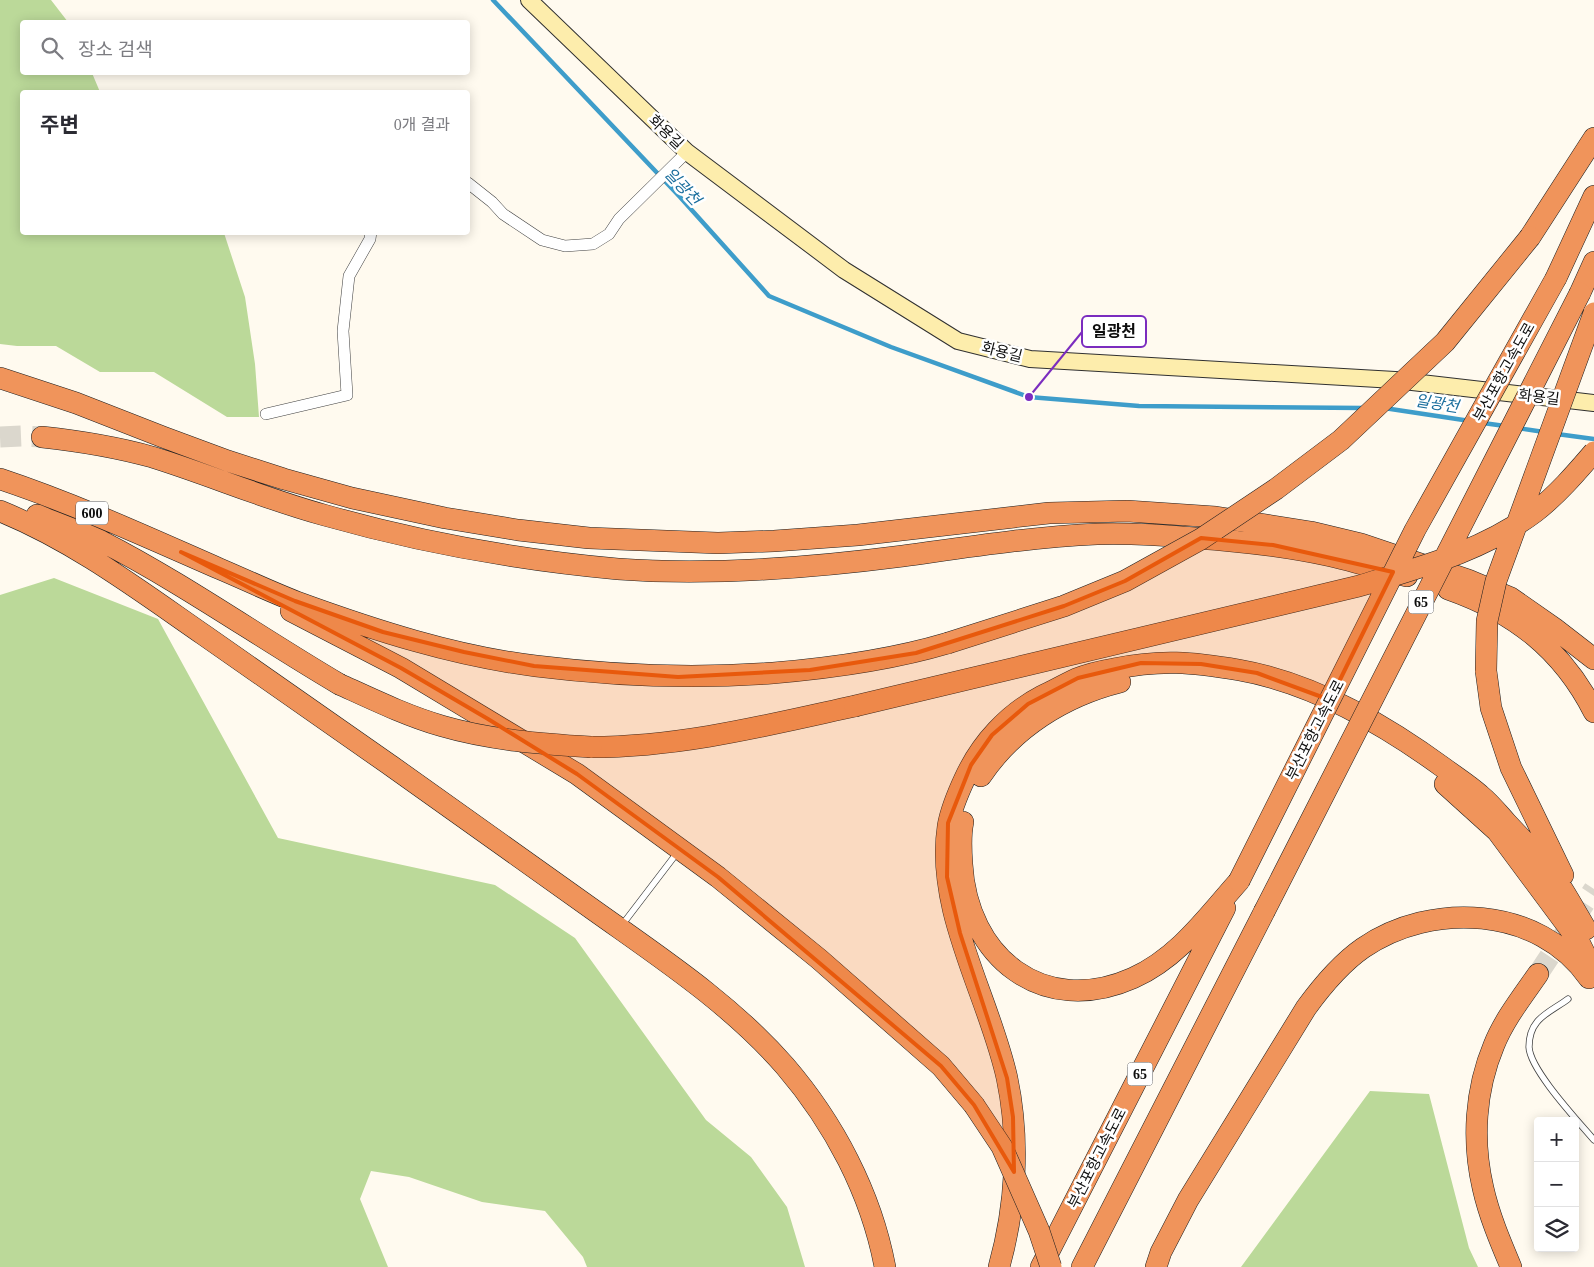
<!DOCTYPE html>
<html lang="ko">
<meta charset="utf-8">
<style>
body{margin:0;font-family:"Times New Roman","Noto Sans KR",serif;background:#f2f2f3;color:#2b2b33}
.controls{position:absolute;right:15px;bottom:15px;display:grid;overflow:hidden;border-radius:5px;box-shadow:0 2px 12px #0003}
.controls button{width:45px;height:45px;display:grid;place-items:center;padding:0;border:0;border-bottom:1px solid #e1e1e2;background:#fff;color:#2b2b33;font:25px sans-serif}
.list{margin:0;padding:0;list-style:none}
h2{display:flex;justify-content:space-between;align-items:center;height:65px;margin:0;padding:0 20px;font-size:21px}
h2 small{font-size:16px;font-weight:400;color:#7c7c81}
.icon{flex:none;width:28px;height:28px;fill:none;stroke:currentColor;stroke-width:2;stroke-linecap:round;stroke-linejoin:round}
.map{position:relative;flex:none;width:1594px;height:1267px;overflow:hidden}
.search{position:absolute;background:#fff;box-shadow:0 2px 12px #0003;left:20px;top:20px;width:450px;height:55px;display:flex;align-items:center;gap:12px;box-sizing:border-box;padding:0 18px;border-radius:5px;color:#7c7c81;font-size:19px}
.panel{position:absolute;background:#fff;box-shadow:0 2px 12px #0003;left:20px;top:90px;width:450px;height:145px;border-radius:5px}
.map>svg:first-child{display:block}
.forest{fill:#bbd999}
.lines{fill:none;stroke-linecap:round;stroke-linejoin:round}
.stream{stroke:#3e9dca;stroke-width:4.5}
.highway-tunnel{stroke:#dbd7cd;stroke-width:21;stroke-dasharray:21 11;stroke-linecap:butt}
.lane-casing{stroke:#414141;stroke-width:7}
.street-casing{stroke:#414141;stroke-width:12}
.secondary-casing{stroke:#303030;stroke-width:18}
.highway-casing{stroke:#1f1f1f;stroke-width:22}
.lane{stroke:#fff;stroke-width:5.5}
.street{stroke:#fff;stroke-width:11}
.secondary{stroke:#fdedac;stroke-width:16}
.highway{stroke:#f0945b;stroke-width:21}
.highway-bridge-casing{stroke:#1f1f1f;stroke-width:22;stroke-linecap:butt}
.highway-bridge{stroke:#f0945b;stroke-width:21}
.marked{fill:#e8590c;fill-opacity:0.2;stroke:#e8590c;stroke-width:4;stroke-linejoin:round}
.labels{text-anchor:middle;stroke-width:5;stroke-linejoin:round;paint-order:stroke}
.shield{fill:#fff;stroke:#565656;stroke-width:1}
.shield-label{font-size:14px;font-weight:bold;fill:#0e0e0e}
.street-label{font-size:15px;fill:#0e0e0e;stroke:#fff}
.water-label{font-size:16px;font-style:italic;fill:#1a6e9d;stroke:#fff}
.leader{fill:none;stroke:#7b2cbf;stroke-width:2}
.callout-dot{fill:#7b2cbf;stroke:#fff;stroke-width:2}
.callout{fill:#fff;stroke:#7b2cbf;stroke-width:2}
.callout-label{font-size:16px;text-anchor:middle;font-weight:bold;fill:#0e0e0e}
</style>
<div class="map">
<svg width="1594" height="1267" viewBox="0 0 1594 1267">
<rect width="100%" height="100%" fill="#fffaef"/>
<!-- forest -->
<path class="forest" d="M0 0H51L68 22H22V72L92 73 100 92H22V232L224 233 245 297 255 364 259 417H227L154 372H100L56 346H17L0 344Z
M54 578 158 619 278 838 495 885 575 938 706 1120 751 1157 787 1207 805 1267H587L583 1257 545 1211 482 1202 409 1177 371 1171 360 1199 388 1267H0V595Z
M1370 1091 1429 1094 1469 1248 1478 1267H1241Z"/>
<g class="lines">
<!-- stream -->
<path class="stream" d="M493 0 680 197 769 296 891 347 1029 397 1139 406 1364 408
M1384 408 1470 421
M1483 423 1505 426
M1517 428 1544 432
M1557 434 1594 439"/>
<!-- highway-tunnel -->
<path class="highway-tunnel" d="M0 437 23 436 42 437
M1538 974 1594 889"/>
<defs>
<path id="lane" d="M622 925 677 853
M1568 999C1559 1006 1544 1013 1537 1022 1532 1028 1529 1038 1529 1047 1530 1070 1578 1121 1594 1140"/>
<path id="street" d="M468 183 492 202 503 214 542 240 565 246 593 244 609 234 619 219 687 152
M266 414 347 395 343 331 349 276 370 239 371 232"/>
<path id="secondary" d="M529 0 687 152 844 270 958 341 1030 359 1395 380 1594 403"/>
<path id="highway" d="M1530 237 1594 138
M1556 278 1594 196
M1580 293 1594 262
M0 378 76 403 163 437 228 461 284 479 352 498 445 518 518 530 589 538 718 543 774 541 858 535 1049 513 1127 511 1216 517 1311 532 1361 544 1468 580 1511 598 1554 628 1594 659
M42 437C79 441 116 447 152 457 210 475 265 499 324 515 419 542 519 560 618 569 712 576 810 568 903 556 968 547 1032 537 1097 534 1130 533 1162 535 1195 538 1239 541 1283 546 1326 555 1353 561 1380 569 1407 576
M0 479C75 504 147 537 220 569 246 580 271 592 297 602 374 630 454 656 536 666 616 676 692 679 773 673 832 668 891 660 948 643
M0 511C74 541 139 590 204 635 266 679 328 722 390 765 459 814 527 863 595 911 661 958 731 1004 785 1066 834 1123 871 1193 885 1267
M37 515C58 524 80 531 101 541 183 583 259 637 339 684
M1448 589C1514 612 1562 649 1594 712
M291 611 401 668 577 774 718 877 819 959 941 1066 974 1105
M1486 671 1491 708 1511 768 1563 875
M591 747C681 747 768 725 855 706
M981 776C1013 728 1064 696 1120 682
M1445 784 1497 831 1578 940 1594 972
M963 822C960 836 961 850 962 864 967 957 1043 1018 1133 978 1178 958 1207 917 1239 881
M999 1267C1016 1206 1020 1140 1007 1078 989 996 935 911 948 826 951 809 958 793 965 778 981 743 1008 714 1042 696 1053 691 1065 684 1076 679 1088 674 1101 671 1113 669 1161 659 1192 662 1239 670 1314 683 1384 724 1444 768 1456 777 1469 785 1480 795 1490 803 1498 813 1506 822 1518 835 1530 847 1541 860 1559 880 1572 906 1586 929
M1041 1267 1225 908
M1082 1267 1264 912
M1156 1267 1161 1252 1188 1200 1306 1008C1322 986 1340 964 1363 948 1431 901 1539 906 1589 978
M1511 1267C1500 1241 1489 1215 1483 1188 1472 1141 1475 1090 1494 1045 1504 1020 1522 997 1538 974"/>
</defs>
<!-- lane casing -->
<use href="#lane" class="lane-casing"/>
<!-- street casing -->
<use href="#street" class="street-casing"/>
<!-- secondary casing -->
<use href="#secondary" class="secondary-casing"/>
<!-- highway casing -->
<use href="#highway" class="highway-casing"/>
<!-- lane -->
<use href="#lane" class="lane"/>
<!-- street -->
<use href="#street" class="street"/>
<!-- secondary -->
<use href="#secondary" class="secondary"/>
<!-- highway -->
<use href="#highway" class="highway"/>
<defs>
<path id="highway-bridge" d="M948 643 1064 606 1125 581 1201 539 1276 489 1341 440 1445 342 1530 237
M1486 671 1487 621 1496 581 1594 313
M339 684C372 699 407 716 442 726 490 740 541 744 591 747
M855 706 1359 586C1421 567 1483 551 1535 512 1557 495 1576 473 1594 452
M1239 881 1415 530 1556 278
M1264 912 1580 293
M974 1105 1002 1147 1039 1231 1051 1267"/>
</defs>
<!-- highway-bridge casing -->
<use href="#highway-bridge" class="highway-bridge-casing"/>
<!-- highway-bridge -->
<use href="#highway-bridge" class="highway-bridge"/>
</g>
<!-- marked area -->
<path class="marked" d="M1201 538 1273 545 1393 572 1330 700 1257 673 1201 664 1141 663 1078 678 1028 704 992 735 971 765 948 823 947 877 960 933 1007 1078 1013 1117 1014 1172 974 1105 941 1066 718 877 577 774 488 719 401 668 181 552 295 601 383 632 464 652 534 666 678 677 810 670 916 653 1064 606 1125 581Z"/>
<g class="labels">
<!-- shield labels -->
<g class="shield">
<rect x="76" y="501.5" width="32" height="23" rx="4"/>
<rect x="1408.5" y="590.5" width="25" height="23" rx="4"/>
<rect x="1127.5" y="1062.5" width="25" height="23" rx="4"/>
</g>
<g class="shield-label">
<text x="92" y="518">600</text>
<text x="1421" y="607">65</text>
<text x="1140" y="1079">65</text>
</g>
<!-- street labels -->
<g class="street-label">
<text transform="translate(666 132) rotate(44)" y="5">화용길</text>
<text transform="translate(1002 352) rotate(14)" y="5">화용길</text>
<text transform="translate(1504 372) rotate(-61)" y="5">부산포항고속도로</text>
<text transform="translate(1539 397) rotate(7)" y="5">화용길</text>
<text transform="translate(1315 730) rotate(-63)" y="5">부산포항고속도로</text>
<text transform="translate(1097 1158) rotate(-63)" y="5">부산포항고속도로</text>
</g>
<!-- water labels -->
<g class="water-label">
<text transform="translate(683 186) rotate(47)" y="6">일광천</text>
<text transform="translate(1437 403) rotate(9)" y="6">일광천</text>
</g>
</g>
<!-- callouts -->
<path class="leader" d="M1029 397L1082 332"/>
<circle class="callout-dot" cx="1029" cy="397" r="5"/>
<rect class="callout" x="1082" y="316" width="64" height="31" rx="5"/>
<g class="callout-label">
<text x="1114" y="337">일광천</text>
</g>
</svg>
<div class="controls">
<button>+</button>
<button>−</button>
<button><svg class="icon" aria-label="layers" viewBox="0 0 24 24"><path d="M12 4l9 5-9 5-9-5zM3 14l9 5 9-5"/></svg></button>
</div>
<div class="search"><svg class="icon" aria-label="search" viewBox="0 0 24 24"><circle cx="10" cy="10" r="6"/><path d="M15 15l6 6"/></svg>장소 검색</div>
<section class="panel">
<h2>주변<small>0개 결과</small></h2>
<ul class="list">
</ul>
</section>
</div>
